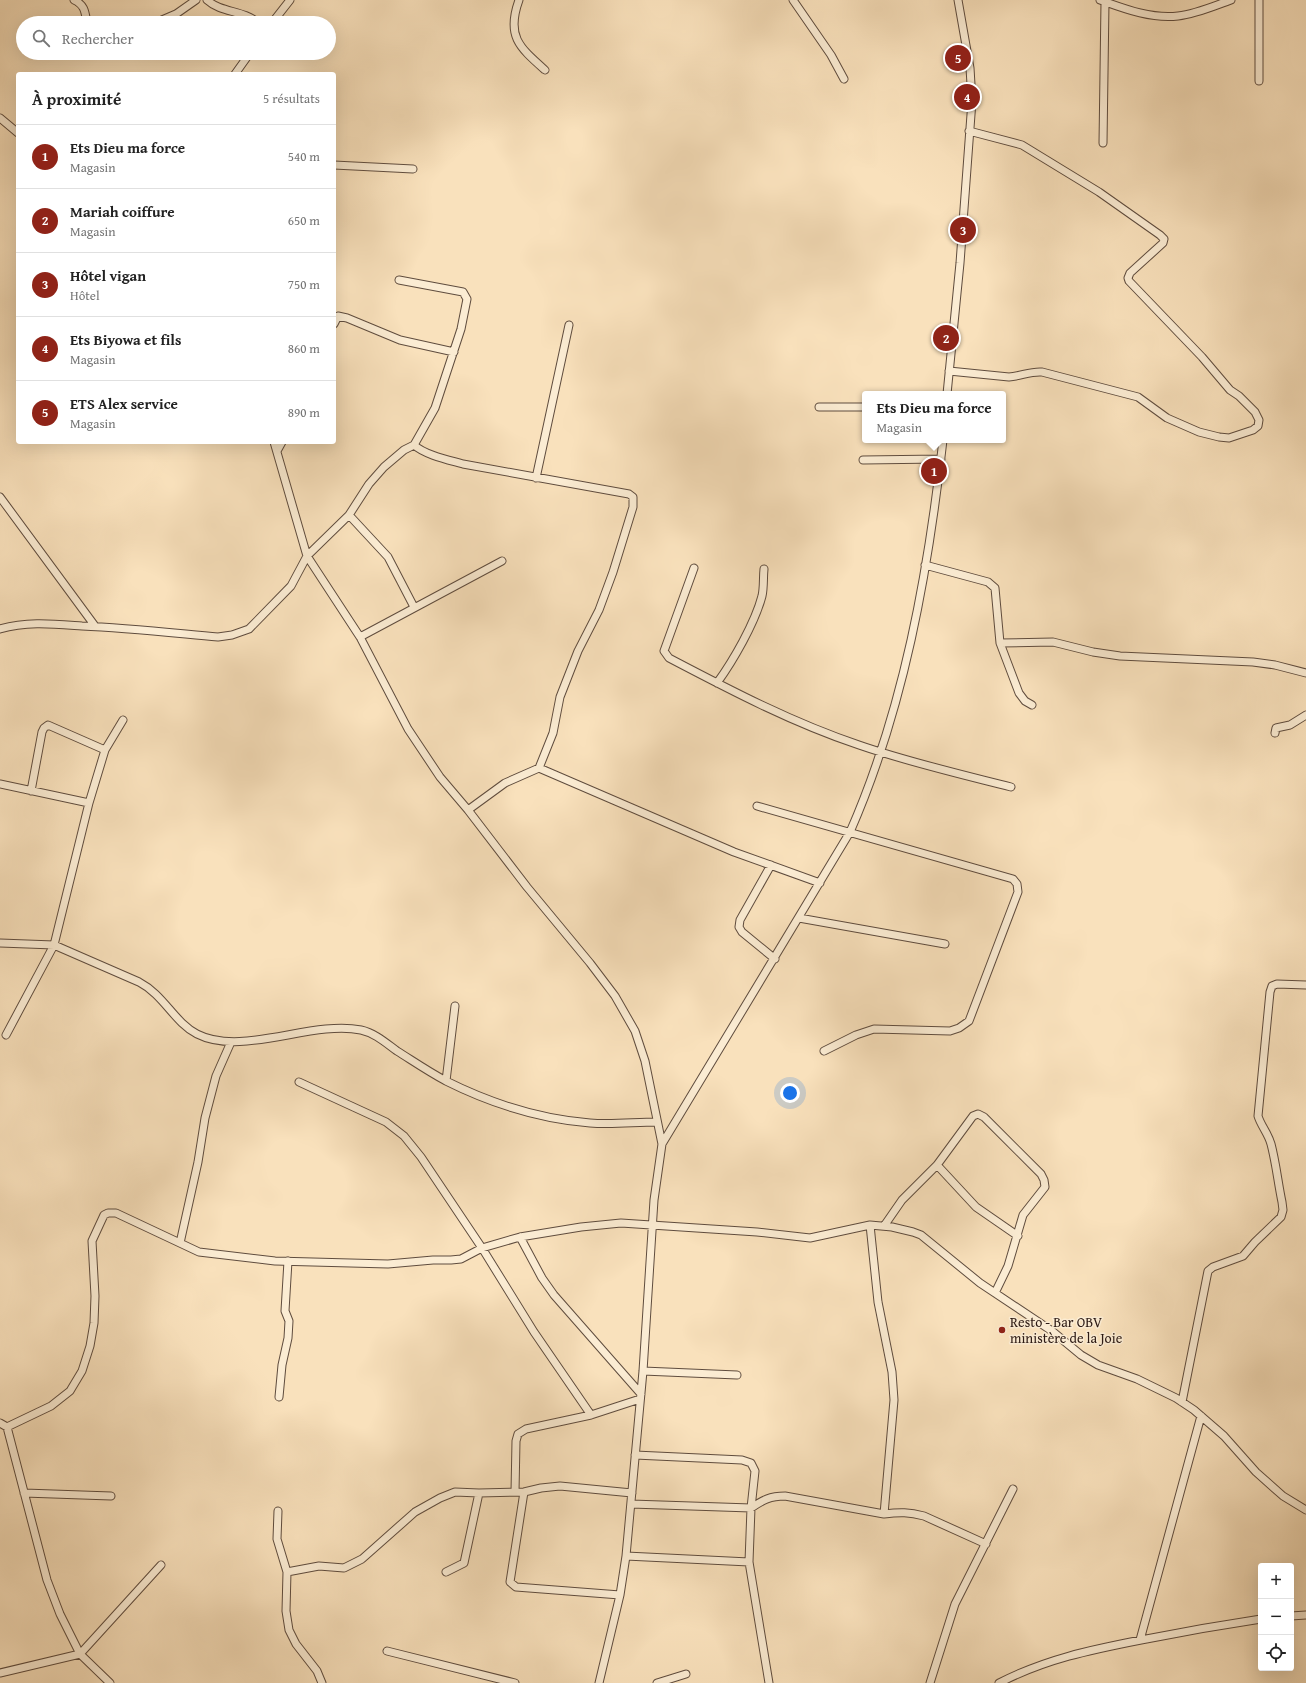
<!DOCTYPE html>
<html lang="fr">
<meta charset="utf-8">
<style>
body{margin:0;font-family:"Gentium Book Plus",serif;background:#f6f6f6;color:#222}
.controls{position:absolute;right:12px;bottom:12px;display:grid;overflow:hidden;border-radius:4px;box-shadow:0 4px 16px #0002}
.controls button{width:36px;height:36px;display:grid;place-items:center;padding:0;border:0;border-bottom:1px solid #e0e0e0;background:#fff;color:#222;font:20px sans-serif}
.you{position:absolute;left:790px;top:1093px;width:14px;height:14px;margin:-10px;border:3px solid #fff;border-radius:50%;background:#1a73e8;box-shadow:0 0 0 6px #1a73e833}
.badge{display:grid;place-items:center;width:26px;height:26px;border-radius:50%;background:#8f2418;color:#fff;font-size:13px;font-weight:700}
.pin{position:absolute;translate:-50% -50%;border:2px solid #fff;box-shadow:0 1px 4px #0006}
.popup{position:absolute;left:862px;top:391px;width:144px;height:52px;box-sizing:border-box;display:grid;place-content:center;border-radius:4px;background:#fff;filter:drop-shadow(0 1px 3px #0005);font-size:13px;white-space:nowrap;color:#767676}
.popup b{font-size:15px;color:#222}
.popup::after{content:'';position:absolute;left:50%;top:100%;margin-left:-8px;border:8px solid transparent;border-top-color:#fff}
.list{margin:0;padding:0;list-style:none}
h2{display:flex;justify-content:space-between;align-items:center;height:52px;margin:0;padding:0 16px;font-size:17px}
h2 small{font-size:13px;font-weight:400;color:#767676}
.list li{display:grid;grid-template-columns:26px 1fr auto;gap:12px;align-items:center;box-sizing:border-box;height:64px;padding:0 16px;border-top:1px solid #e0e0e0}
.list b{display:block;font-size:15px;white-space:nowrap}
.list p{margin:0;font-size:13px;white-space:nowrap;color:#767676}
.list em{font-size:13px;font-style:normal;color:#767676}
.icon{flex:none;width:22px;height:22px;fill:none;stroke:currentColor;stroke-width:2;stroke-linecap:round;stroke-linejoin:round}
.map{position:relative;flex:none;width:1306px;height:1683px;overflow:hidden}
.search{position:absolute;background:#fff;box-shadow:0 4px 16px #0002;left:16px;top:16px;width:320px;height:44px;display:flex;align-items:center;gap:10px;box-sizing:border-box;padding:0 14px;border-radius:22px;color:#767676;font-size:15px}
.panel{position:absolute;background:#fff;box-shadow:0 4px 16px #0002;left:16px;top:72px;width:320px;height:372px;border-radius:4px}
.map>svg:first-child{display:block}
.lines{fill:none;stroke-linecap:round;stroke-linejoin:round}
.minor-casing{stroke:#5f4c3e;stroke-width:9}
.minor{stroke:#fbecd3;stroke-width:7}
.poi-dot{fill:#8f2418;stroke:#fbecd3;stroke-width:1.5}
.labels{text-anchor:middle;stroke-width:3;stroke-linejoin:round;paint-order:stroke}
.poi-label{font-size:14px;fill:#2c1a14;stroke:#fbecd3;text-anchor:start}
</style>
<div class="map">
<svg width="1306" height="1683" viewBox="0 0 1306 1683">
<rect width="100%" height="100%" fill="#f9e1bc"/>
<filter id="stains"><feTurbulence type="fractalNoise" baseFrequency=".005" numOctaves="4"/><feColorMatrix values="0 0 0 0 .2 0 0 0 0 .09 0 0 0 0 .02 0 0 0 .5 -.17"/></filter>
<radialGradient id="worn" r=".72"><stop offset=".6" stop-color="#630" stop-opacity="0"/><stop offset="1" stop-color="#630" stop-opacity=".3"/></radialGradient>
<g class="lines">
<defs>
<path id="minor" d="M74 0C85 5 85 12 87 23
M207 0C221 13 244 10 258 23
M519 0C506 36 519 47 545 70
M793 0 831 55 844 79
M1100 0C1125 9 1151 19 1178 16 1196 14 1214 6 1231 0
M155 23 176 14 196 0
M272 23 290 0
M235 74 250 53
M1259 81V0
M0 118 18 133
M1103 143 1105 2
M334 165 413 169
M399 280 463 292 467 299 461 329 435 408 414 445
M334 324 338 316 347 318 400 340 454 352
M949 371 1009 377C1021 376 1031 371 1042 372L1138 397 1167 418 1199 432 1219 437 1229 438 1253 430 1258 426 1259 420 1255 412 1239 396 1230 390 1202 357 1129 281 1128 278 1130 273 1163 243 1164 239 1160 235 1099 192 1022 145 969 131
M947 394 960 263 972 101 970 68 958 0
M819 407H865
M274 442 307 556 360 637 408 729 440 777 468 810 527 887 590 963 615 996 635 1031 645 1061 662 1144 654 1200 643 1371 626 1556 620 1595 599 1683
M277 451 282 442
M863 460 941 459
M536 478 569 325
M0 497 95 626
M349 515 388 557 414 607
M925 565 988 582 995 588 1000 643 1019 693 1025 701 1032 705
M694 568 664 651 669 658C730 690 793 723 859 745 908 762 960 774 1011 787
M0 629C27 621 54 624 82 626 127 628 173 633 218 637L232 635 249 629 291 586 307 556 349 515 369 484 384 467 404 450 414 445C425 455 449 460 463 464L629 494 633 497V507L613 572 599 610 578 651 560 697 553 733 539 768 505 783 468 810
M360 637 502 561
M1000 643 1053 642 1093 652 1120 656 1253 662 1275 665 1306 673
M717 683C733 661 755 623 762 596 764 587 763 578 764 569
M1275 733 1276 728 1290 725 1306 715
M539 768 734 852 820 883
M0 784 89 803
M31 791 42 732 44 728 48 725 105 750
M757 806 1013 879 1017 884 1018 892 969 1021 959 1028 950 1031 874 1029 856 1035 824 1051
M771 865 740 920 739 927 742 932 775 959
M799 918 945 944
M0 943 54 945 139 982C164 995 174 1022 197 1034 242 1057 311 1020 361 1030 375 1033 386 1043 397 1051 413 1061 429 1072 446 1081 490 1103 541 1119 590 1123 612 1125 635 1122 657 1122
M6 1035 54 945 89 803 105 750 123 720
M446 1081 455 1006
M299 1082 386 1122 404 1136 421 1157 482 1248 534 1332 591 1415
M662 1144 850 832C904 709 928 573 943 440
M937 1165 976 1207 1018 1236
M870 1225 878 1302 892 1372 894 1400 884 1514
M884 1226 902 1200 937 1165 973 1116 978 1114 984 1117 1041 1174 1044 1180 1045 1187 1023 1215 1008 1266 995 1293
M520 1237 542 1278 554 1295 641 1394
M180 1243 198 1162 205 1118 216 1076 231 1042
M643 1371 737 1375
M279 1397 282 1365 288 1338 289 1321 285 1311 288 1261
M1182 1402 1208 1271 1213 1267 1243 1256 1255 1242 1281 1217 1283 1210 1282 1202C1278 1183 1276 1163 1271 1144 1268 1133 1261 1126 1258 1116L1270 992 1272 986 1277 984 1306 985
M0 1423 7 1427 47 1580 60 1614 80 1654 110 1683
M7 1427 51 1406 70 1391 82 1371 90 1346 94 1323 95 1296 92 1241 104 1215 108 1213H116L199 1252 275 1261 388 1264 433 1260H451L461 1259 482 1248 520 1237 581 1227 621 1223 757 1232 810 1238 870 1225 892 1227 913 1232 921 1235 980 1283 1052 1331 1081 1355 1098 1365 1137 1379 1176 1398 1194 1410 1224 1436 1256 1472 1283 1496 1306 1510
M635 1455 742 1460 751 1463 755 1471 751 1508 749 1562 769 1683
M515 1492 516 1441 518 1434 526 1429 591 1415 640 1399
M524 1492 510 1582 516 1587 620 1595
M24 1493 111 1496
M631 1504 751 1508C763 1500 770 1496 785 1496L884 1514C900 1512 909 1512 924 1516L986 1544
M278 1511 277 1539 287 1572 286 1611 289 1630 296 1644 317 1671 322 1683
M626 1556 749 1562
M287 1572 319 1566 344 1568 362 1559 415 1512 440 1498 455 1492 479 1493 524 1492 541 1488 560 1486 632 1493
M446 1572 464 1563 479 1493
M1291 1616 1306 1615
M1140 1640 1201 1416
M387 1651 515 1683
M0 1673 80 1654 161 1565
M657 1683 686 1674
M930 1683 955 1604 1013 1489
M999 1683C1046 1659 1090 1650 1141 1640 1181 1632 1221 1625 1261 1619"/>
</defs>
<!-- minor casing -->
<use href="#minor" class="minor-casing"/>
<!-- minor -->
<use href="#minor" class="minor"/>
</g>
<!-- markers -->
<circle class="poi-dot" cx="1002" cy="1330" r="4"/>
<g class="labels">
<!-- poi labels -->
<g class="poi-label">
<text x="1010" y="1327">Resto - Bar OBV<tspan x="1010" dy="16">ministère de la Joie</tspan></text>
</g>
</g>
<rect width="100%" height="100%" filter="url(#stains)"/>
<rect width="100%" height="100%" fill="url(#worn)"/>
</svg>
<div class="controls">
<button>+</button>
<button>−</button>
<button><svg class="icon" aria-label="locate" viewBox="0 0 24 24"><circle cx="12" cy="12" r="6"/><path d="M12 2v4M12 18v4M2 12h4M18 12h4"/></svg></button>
</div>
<div class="you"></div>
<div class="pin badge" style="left:934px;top:471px">1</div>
<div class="popup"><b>Ets Dieu ma force</b>Magasin</div>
<div class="pin badge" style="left:946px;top:338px">2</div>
<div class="pin badge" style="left:963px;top:230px">3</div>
<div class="pin badge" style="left:967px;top:97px">4</div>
<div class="pin badge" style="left:958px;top:58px">5</div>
<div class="search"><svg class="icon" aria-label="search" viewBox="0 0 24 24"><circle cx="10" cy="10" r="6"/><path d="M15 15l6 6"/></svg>Rechercher</div>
<section class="panel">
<h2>À proximité<small>5 résultats</small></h2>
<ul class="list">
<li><span class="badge">1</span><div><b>Ets Dieu ma force</b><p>Magasin</p></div><em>540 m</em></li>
<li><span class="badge">2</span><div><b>Mariah coiffure</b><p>Magasin</p></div><em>650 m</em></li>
<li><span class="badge">3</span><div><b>Hôtel vigan</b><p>Hôtel</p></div><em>750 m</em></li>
<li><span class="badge">4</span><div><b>Ets Biyowa et fils</b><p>Magasin</p></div><em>860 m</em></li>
<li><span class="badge">5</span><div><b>ETS Alex service</b><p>Magasin</p></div><em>890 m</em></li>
</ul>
</section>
</div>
